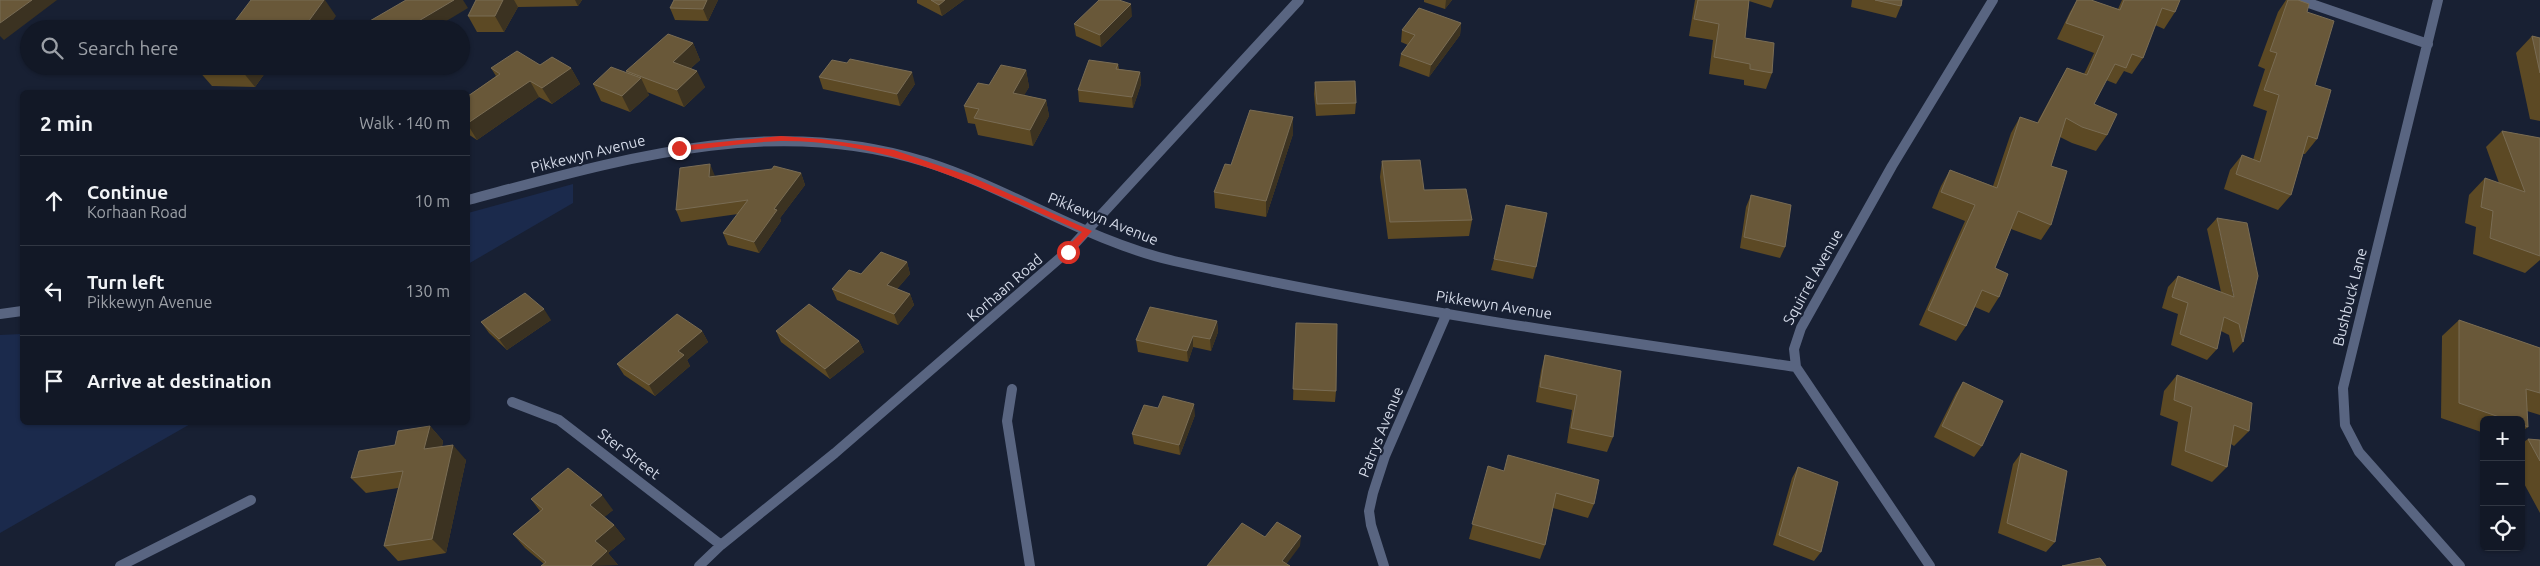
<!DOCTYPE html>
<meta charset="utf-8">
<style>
body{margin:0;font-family:Ubuntu,sans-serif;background:#1b212e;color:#f1f3f6}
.controls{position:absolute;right:15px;bottom:15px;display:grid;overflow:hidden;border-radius:8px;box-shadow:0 1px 4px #0004}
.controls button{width:45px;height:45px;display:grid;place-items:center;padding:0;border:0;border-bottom:1px solid #313743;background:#121826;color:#f1f3f6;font:25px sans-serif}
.stop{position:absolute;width:15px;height:15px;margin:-11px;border:4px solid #d93025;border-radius:50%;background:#fff}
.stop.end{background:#d93025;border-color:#fff;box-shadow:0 1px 5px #0008}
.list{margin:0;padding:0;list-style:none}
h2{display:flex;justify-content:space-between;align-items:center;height:65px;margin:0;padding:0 20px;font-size:21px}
h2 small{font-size:16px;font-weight:400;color:#9ca0a7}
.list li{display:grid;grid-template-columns:32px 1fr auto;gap:15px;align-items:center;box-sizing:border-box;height:90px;padding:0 20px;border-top:1px solid #313743}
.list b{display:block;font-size:19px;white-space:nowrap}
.list p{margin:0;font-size:16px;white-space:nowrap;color:#9ca0a7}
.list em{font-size:16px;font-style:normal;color:#9ca0a7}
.icon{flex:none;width:28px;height:28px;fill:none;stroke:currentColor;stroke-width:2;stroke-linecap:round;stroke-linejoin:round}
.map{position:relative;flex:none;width:2540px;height:566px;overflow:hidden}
.search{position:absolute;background:#121826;box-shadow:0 1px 4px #0004;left:20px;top:20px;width:450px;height:55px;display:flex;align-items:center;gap:12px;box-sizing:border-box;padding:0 18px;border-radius:28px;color:#9ca0a7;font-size:19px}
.panel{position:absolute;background:#121826;box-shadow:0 1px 4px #0004;left:20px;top:90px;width:450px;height:335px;border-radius:8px}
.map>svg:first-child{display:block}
.green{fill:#1b2a4c}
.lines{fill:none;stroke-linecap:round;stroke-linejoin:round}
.minor{stroke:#596581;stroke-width:10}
.wall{fill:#5c4924}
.shaded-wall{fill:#3b3221}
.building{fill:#695839;stroke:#796c54}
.route{fill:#d93025}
.labels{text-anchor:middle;stroke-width:4.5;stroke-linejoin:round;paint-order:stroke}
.street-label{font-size:15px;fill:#d3d9e7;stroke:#182033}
</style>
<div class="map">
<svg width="2540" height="566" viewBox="0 0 2540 566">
<rect width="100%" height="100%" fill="#182033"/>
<!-- green -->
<path class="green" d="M573 184V203L468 264V213Z
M22 334V422L192 423 0 533V335Z"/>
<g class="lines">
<!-- minor -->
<path class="minor" d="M2300 0 2428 44
M2438 0 2343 388 2345 425 2359 452 2460 566
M468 200C619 160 771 113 926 162 1011 189 1087 241 1174 261 1379 307 1588 337 1796 367
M0 314 22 311
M1012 389 1007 421 1030 566
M512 402 559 420 721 545
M120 566 251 500
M699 566 721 545 835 453 1068 251 1299 0
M1384 566 1371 525 1369 511 1373 493 1385 456 1447 313
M1930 566 1796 367 1794 349 1801 328 1892 166 1993 0"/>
</g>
<!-- wall -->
<path class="wall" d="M476 0H582L578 6 518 7 504 32H477L468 16Z
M674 0H718L708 21 675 20 670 8Z
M917 0H964L942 16 917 3Z
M1424 0H1452L1445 9 1424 2Z
M1695 0H1774L1771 8 1749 1 1745 38 1772 73 1766 89 1744 85V80L1709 74 1713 40 1689 36Z
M1852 0H1902L1901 6 1896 18 1851 7Z
M2077 0H2091L2118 9 2122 0H2180L2175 12 2164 29 2155 25 2143 58 2132 74 2124 71 2116 84 2106 80 2094 104 2107 135 2096 151 2072 143 2060 137 2051 166V225L2041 240 2011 229 1995 268 1999 297 1989 313 1975 307 1966 326 1956 341 1919 325 1965 221 1932 208 1941 186 1950 170 1993 186 2011 133 2020 117 2037 123 2058 84 2067 68 2084 74 2094 53 2057 39 2070 12Z
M2286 0H2298L2307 12 2315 85 2317 139 2305 154H2303L2291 195 2278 210 2224 189 2230 170 2242 155 2253 160 2267 111 2253 106 2265 69 2258 66 2278 12Z
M1132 16 1101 47 1076 36 1074 24Z
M1461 23 1460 35 1429 77 1399 66 1401 54 1408 45 1401 42 1402 30Z
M2532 36 2540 38V121L2530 119 2516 53Z
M693 43 700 60 691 68 705 87 684 107 647 92 649 95 630 112 601 101 593 84 628 74 626 71Z
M1118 64 1119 69 1140 72 1141 84 1133 108 1079 102 1078 90Z
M540 65 571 68 580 84 552 104 539 97 477 140 468 134V96L496 76 491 68Z
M270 66 255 87 212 86 198 70Z
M1026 70 1029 87 1024 95 1046 100 1049 116 1033 146 978 135 975 124 968 123 964 106 989 85Z
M819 77 915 84 900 106 823 89Z
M1315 82 1356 103 1355 114 1316 116 1314 94Z
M2502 131 2540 138V260L2525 273 2473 254 2476 227 2465 223 2469 195 2485 178 2499 183 2486 147Z
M1293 134 1266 217 1215 208 1214 192 1231 165Z
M1382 161 1424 190 1472 220 1469 236 1388 239 1380 177Z
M801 173 805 185 780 218 781 221 759 253 728 245 723 233 738 214 681 222 676 210 715 176Z
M1751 195 1785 247 1780 258 1740 248 1746 207Z
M2217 218 2243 342 2233 353 2229 335 2221 331 2217 349 2207 360 2171 345 2178 314 2162 308 2168 287 2178 276 2221 292 2207 229Z
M1494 259 1536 267 1533 279 1491 270Z
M907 262 910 274 897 289 910 294 914 305 898 325 837 300 832 289 861 274Z
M551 320 507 350 489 333 481 322Z
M2459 320 2540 348V415L2527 411 2528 427 2521 432V420H2484V433L2441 418 2442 336Z
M1217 321 1218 332 1211 351 1193 347 1188 362 1138 352 1136 340Z
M1296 323 1336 391 1335 402 1293 400Z
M702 331 708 342 687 360 690 366 655 396 624 375 617 364Z
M776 331 859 341 864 352 830 379 781 342Z
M1545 355 1613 437 1607 452 1567 443 1572 410 1536 402 1541 371Z
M2177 375 2249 431 2234 446 2231 444 2227 467 2212 482 2171 465 2178 422 2160 415 2164 391Z
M1963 382 1982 446 1974 457 1934 437 1956 393Z
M1195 415 1180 455 1134 444 1132 434Z
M430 426 443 441 442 447 466 460 446 553 398 561 384 546 398 488 366 493 351 478 395 445Z
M2528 439 2540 440V513L2521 478V444Z
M2021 453 2055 542 2046 552 1998 533 2013 464Z
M1488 466 1594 504 1588 518 1553 508 1545 545 1540 559 1469 539Z
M1798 467 1821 552 1814 561 1773 545 1792 478Z
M531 499 613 510 604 517 614 525 625 539 608 553 618 565 541 566 544 564 525 548 513 534 540 511Z"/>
<!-- shaded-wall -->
<path class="shaded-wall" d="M32 0H57L4 40 0 36V23Z
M324 0H325L336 16 327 29H303Z
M454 0H463L468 8 433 29H405Z
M503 0H514L518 7 504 32 495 16Z
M575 0H582L578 6Z
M707 0H718L708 21 703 9Z
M945 0H964L942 16 939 5Z
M1446 0H1452L1445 9Z
M1131 4 1132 16 1101 47 1100 35Z
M1461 23 1460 35 1429 77 1431 65Z
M693 43 700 60 680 78 673 62Z
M245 66H270L255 87 242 71Z
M571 68 580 84 552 104 542 88Z
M1026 70 1029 87 1016 110 1013 93Z
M697 71 705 87 684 107 677 90Z
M912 72 915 84 900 106 897 94Z
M1140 72 1141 84 1133 108 1132 97Z
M641 78 649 95 630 112 622 96Z
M530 81 539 97 477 140 468 125V123Z
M1046 100 1049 116 1033 146 1030 130Z
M1293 117V134L1266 217V201Z
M710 164 715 176 709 177Z
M801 173 805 185 780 218 781 221 759 253 754 242 774 209Z
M907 262 910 274 891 296 887 285Z
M910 294 914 305 898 325 894 314Z
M544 309 551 320 507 350 499 339Z
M1217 321 1218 332 1211 351 1210 339Z
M702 331 708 342 687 360 690 366 655 396 649 385 678 351Z
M1193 336V347L1188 362 1187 351Z
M859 341 864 352 830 379 825 369Z
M1194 404 1195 415 1180 455 1179 445Z
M430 426 443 441 437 464 424 449Z
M453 445 466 460 446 553 432 539Z
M602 495 613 510 601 520 590 505Z
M614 525 625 539 608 553 618 565 591 566 595 541Z
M1301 536 1300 546 1285 566 1282 561Z"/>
<!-- building -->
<path class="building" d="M0 0H32L0 23Z
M251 0H324L303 29H229Z
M406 0H454L405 29H356Z
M476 0H503L495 16H468Z
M674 0H707L703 9 670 8Z
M931 0H945L939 5Z
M1099 0H1119L1131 4 1100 35 1074 24Z
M1698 0H1749L1745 38 1774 43 1772 73 1750 69V64L1714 57 1719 24 1694 19Z
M1875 0H1902L1901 6Z
M2077 0H2091L2120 10 2124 0H2180L2175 12 2162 8 2143 58 2132 54 2126 68 2115 64 2094 104 2117 114 2107 135 2082 127 2066 118 2051 166 2067 171 2051 225 2018 211 1995 268 2008 274 1999 297 1982 290 1966 326 1928 310 1975 205 1941 192 1950 170 1997 188 2020 117 2038 123 2067 68 2087 75 2104 36 2066 23Z
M2288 0H2298L2309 4 2307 12 2334 21 2315 85 2331 90 2317 139 2308 136 2291 195 2236 174 2242 155 2260 162 2279 95 2264 90 2277 53 2270 51Z
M1419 8 1461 23 1431 65 1401 54 1415 35 1402 30Z
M668 34 693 43 673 62 697 71 677 90 626 71Z
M2532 36 2540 38V73Z
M517 51 540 65 552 57 571 68 542 88 530 81 468 123V96L500 74 491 68Z
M850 59 912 72 897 94 819 77 832 60 847 63Z
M1089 60 1118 64 1116 69 1140 72 1132 97 1078 90Z
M1001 65 1026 70 1013 93 1046 100 1030 130 974 118 979 109 964 106 978 83 989 85Z
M201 66H245L242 71 198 70Z
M611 67 641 78 622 96 593 84Z
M1355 81 1356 103 1317 104 1315 82Z
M1250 110 1293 117 1266 201 1214 192 1225 164 1231 165Z
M2502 131 2540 138V256L2490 238 2493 211 2481 207 2485 178 2525 192Z
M1420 160 1424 190 1466 189 1472 220 1390 222 1382 161Z
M710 164 709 177 772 169 774 166 801 173 774 209 777 210 754 242 723 233 748 200 676 210 680 168Z
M1751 195 1791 205 1785 247 1744 237Z
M1506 205 1547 213 1536 267 1494 259Z
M2217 218 2247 223 2258 276 2243 342 2239 324 2224 317 2217 349 2180 334 2188 303 2172 297 2178 276 2234 297Z
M881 252 907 262 887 285 910 294 894 314 832 289 849 270 861 274Z
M525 293 544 309 499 339 481 322Z
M809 304 859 341 825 369 776 331Z
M1150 307 1217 321 1210 339 1193 336 1187 351 1136 340Z
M677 314 702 331 678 351 684 355 649 385 617 364Z
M2459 320 2540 348V393L2526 389 2528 427 2521 424V420H2508L2459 403Z
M1296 323 1337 324 1336 391 1293 389Z
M1545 355 1621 371 1613 437 1571 428 1577 395 1540 387Z
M2177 375 2252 403 2249 431 2234 425 2227 467 2185 451 2192 407 2174 400Z
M1963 382 2003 401 1982 446 1942 426Z
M1163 396 1194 404 1179 445 1132 434 1144 405 1158 408Z
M430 426 424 449 453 445 432 539 384 546 403 471 351 478 359 451 395 445 398 431Z
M2528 439 2540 440V461Z
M2021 453 2067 471 2055 542 2007 523Z
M1508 455 1599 480 1594 504 1556 493 1545 545 1472 524 1488 466 1504 471Z
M1798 467 1838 482 1821 552 1779 535Z
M568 468 602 495 590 505 614 525 595 541 607 551 591 566H541L546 562 513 534 543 509 531 499Z
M1277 522 1301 536 1282 561 1290 566H1207L1242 523 1265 537Z
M2100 558 2106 566H2062Z"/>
<!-- route -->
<path class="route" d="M781 136 822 139 894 150 972 177 1092 231 1071 254H1065V249L1082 232C987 190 888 140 781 141 747 142 713 148 679 151L675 148 679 146Z"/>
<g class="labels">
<!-- street labels -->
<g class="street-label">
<text transform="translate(588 154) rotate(-14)" y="5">Pikkewyn Avenue</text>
<text transform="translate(1103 219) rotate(22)" y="5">Pikkewyn Avenue</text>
<text transform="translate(1813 277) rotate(-61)" y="5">Squirrel Avenue</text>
<text transform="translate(1005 288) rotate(-41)" y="5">Korhaan Road</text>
<text transform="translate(2350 297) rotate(-76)" y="5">Bushbuck Lane</text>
<text transform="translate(1494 305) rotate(9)" y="5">Pikkewyn Avenue</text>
<text transform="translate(1381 432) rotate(-68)" y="5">Patrys Avenue</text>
<text transform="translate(629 454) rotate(37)" y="5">Ster Street</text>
</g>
</g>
</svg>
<div class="controls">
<button>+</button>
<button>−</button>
<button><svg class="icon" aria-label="locate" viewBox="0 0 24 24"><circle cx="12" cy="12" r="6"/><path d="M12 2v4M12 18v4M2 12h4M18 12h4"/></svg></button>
</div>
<div class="stop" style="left:1068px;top:252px"></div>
<div class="stop end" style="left:679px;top:148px"></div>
<div class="search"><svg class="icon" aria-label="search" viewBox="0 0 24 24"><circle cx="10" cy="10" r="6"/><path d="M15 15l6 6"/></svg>Search here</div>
<section class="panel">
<h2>2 min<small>Walk · 140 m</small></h2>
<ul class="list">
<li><svg class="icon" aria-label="ahead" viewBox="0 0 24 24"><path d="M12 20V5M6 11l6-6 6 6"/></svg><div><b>Continue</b><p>Korhaan Road</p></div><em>10 m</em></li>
<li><svg class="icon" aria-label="left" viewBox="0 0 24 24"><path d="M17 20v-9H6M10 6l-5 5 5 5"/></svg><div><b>Turn left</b><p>Pikkewyn Avenue</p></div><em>130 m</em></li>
<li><svg class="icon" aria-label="arrive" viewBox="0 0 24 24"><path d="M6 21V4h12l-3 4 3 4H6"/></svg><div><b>Arrive at destination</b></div></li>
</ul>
</section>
</div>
